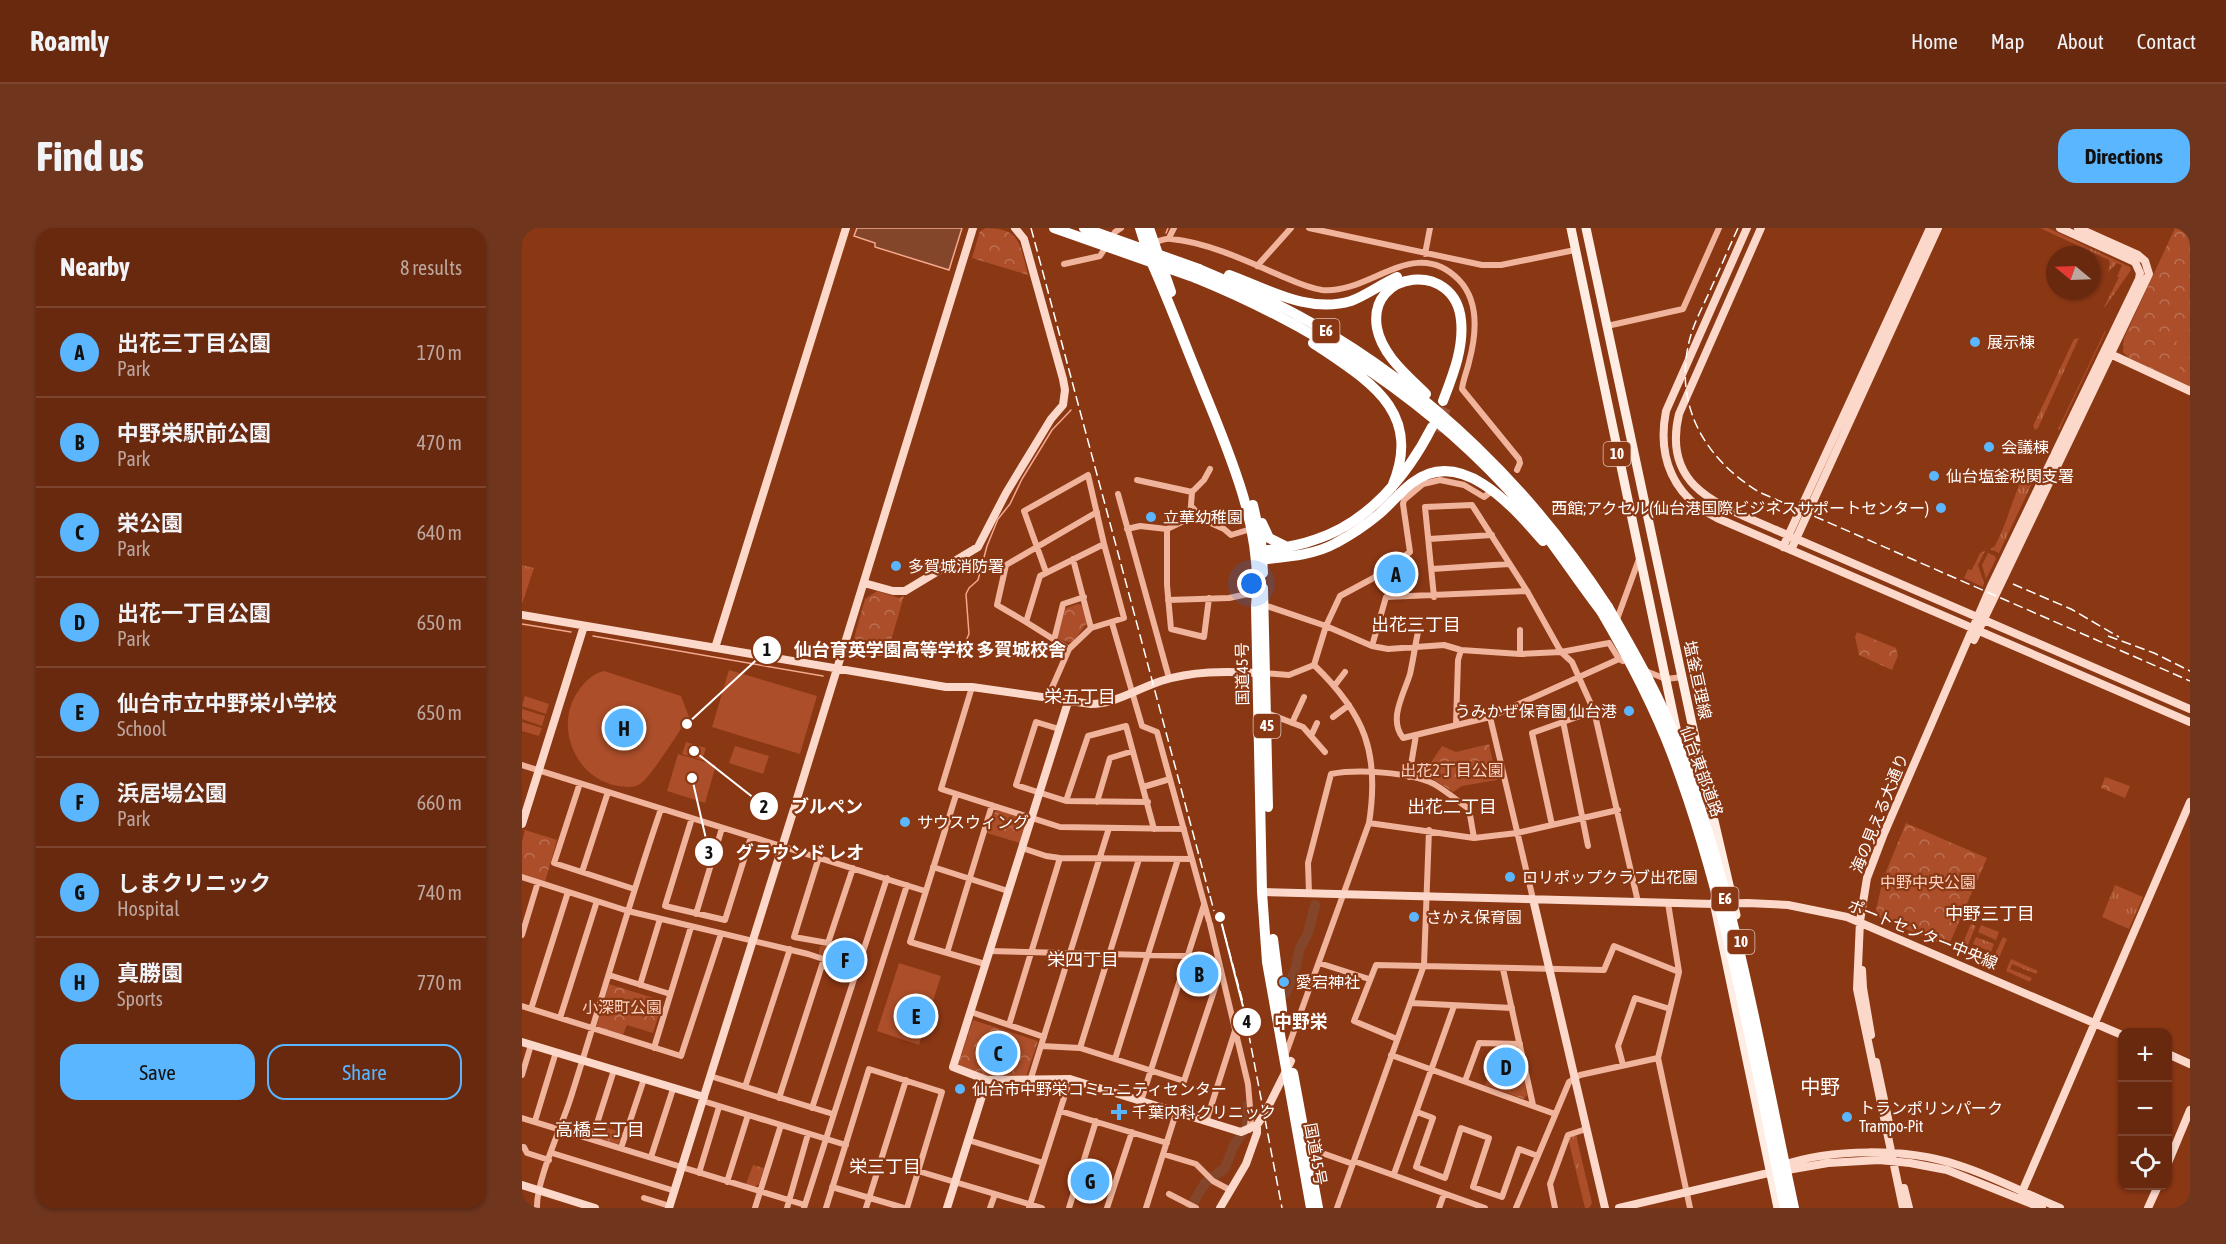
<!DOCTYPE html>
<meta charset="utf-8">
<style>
body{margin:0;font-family:"Asap Condensed","Noto Sans JP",sans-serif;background:#70351d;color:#f1f3f6}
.controls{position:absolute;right:18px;bottom:18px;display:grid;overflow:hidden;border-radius:12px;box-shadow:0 2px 4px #0004}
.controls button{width:54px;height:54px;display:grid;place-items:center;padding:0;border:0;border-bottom:2px solid #7b452f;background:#68290f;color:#f1f3f6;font:30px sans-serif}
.compass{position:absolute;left:1524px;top:18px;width:54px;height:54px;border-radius:50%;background:#68290f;box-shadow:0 2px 4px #0004;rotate:289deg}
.you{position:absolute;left:730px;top:356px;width:21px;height:21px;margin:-15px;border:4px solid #fff;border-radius:50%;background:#1a73e8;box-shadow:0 0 0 9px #1a73e833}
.badge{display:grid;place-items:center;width:39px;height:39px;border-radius:50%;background:#5ab6ff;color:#111;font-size:20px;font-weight:700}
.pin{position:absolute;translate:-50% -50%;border:3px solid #fff;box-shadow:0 2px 6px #0006}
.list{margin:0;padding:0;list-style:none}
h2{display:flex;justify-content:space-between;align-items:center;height:78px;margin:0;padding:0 24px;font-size:26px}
h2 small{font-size:20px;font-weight:400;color:#bda69e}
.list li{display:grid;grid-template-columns:39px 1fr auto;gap:18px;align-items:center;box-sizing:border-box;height:90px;padding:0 24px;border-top:2px solid #7b452f}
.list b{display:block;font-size:22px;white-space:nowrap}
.list p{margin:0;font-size:20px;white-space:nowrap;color:#bda69e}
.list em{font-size:20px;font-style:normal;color:#bda69e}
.actions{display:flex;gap:12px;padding:18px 24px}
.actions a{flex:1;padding:14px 0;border:2px solid #5ab6ff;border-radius:18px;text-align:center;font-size:21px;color:#5ab6ff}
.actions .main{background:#5ab6ff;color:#111}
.icon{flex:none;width:33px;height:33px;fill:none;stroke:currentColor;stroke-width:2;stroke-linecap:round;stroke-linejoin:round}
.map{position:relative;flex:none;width:1668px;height:980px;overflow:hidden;border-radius:18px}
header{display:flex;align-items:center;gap:36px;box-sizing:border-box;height:84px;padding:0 30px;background:#68290f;border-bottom:2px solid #7b452f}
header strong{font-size:28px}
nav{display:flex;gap:33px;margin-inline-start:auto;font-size:21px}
.intro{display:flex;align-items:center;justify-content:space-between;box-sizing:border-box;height:144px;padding:0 36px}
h1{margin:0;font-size:42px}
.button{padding:15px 27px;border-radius:18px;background:#5ab6ff;color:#111;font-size:21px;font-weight:700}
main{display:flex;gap:36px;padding:0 36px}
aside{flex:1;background:#68290f;border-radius:18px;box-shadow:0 2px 4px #0004}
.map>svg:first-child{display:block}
.grass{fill:url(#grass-tufts)}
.park{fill:url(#park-crowns)}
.pitch{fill:#ab4e29}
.water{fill:#84462b;stroke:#f3a88d;stroke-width:1.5}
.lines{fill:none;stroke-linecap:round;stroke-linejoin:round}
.stream{stroke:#f3a88d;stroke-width:1.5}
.river{stroke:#84462b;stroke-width:10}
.highway-tunnel{stroke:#9c5537;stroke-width:10;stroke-dasharray:10 5;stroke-linecap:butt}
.street{stroke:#f0b39b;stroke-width:6}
.secondary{stroke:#fbd8c9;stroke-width:8}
.primary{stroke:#ffede4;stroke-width:9}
.highway{stroke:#fff;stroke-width:10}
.rail{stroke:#fff;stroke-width:1.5;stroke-dasharray:10 4.5;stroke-linecap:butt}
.highway-bridge{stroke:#fff;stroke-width:10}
.poi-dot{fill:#5ab6ff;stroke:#8a3714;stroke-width:2}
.labels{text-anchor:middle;stroke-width:4.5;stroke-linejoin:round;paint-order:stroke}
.shield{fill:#8a3714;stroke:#dcc3b8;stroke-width:1.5}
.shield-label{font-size:15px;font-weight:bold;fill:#fff}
.poi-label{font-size:16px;fill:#fff;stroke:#8a3714;text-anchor:start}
.street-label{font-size:16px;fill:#fff;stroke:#8a3714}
.park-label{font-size:16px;fill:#fbd2c1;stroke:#8a3714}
.neighbourhood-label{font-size:18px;fill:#fff;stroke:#8a3714}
.quarter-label{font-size:20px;fill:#fff;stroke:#8a3714}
.leader{fill:none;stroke:#fff;stroke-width:2}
.callout-dot{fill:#fff;stroke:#8a3714;stroke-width:2}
.mark-label{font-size:18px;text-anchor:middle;font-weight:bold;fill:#111}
.callout-label{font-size:18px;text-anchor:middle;font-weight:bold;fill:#fff;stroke:#8a3714;stroke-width:4.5;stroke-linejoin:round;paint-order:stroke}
</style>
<header>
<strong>Roamly</strong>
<nav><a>Home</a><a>Map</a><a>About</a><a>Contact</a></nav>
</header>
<div class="intro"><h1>Find us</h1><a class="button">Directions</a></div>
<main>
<aside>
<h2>Nearby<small>8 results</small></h2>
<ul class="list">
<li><span class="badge">A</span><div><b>出花三丁目公園</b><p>Park</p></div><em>170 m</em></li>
<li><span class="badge">B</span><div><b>中野栄駅前公園</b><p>Park</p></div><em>470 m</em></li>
<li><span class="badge">C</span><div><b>栄公園</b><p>Park</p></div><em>640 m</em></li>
<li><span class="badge">D</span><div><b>出花一丁目公園</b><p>Park</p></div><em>650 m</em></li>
<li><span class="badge">E</span><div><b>仙台市立中野栄小学校</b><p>School</p></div><em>650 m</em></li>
<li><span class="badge">F</span><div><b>浜居場公園</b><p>Park</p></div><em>660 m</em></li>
<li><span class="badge">G</span><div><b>しまクリニック</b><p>Hospital</p></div><em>740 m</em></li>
<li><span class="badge">H</span><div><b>真勝園</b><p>Sports</p></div><em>770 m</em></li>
</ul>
<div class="actions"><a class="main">Save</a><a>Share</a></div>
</aside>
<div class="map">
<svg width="1668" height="980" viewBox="0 0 1668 980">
<defs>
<pattern id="grass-tufts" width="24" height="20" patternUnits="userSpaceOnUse" patternTransform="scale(1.5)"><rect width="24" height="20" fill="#ab4e29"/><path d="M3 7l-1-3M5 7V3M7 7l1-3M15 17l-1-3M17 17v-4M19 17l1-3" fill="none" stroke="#bc7154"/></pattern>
<pattern id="park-crowns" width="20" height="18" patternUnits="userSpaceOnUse" patternTransform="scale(1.5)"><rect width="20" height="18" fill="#ab4e29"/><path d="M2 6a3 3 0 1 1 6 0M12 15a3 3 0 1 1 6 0" fill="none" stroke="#bc7154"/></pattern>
</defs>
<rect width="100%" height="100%" fill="#8a3714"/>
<!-- grass -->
<path class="grass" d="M1518 0H1526L1608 39 1609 42 1583 79H1582L1597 49H1595L1600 37 1595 35 1586 44 1588 37 1587 32Z
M1583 103H1584L1537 202 1536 201Z
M1557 110 1516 200 1513 202 1511 198 1552 111Z
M1515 238 1516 243 1477 325 1468 321 1473 318C1485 295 1491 269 1503 243Z
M1463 323 1456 337 1462 355 1461 359 1442 350 1446 341 1450 342 1458 325Z
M1466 325 1473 328 1474 331 1464 351 1460 337Z
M0 337 12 340 0 376Z
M1593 657 1621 669 1607 701 1580 689Z
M1449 696 1454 698 1445 719 1471 730 1481 709 1485 711 1473 739 1437 724Z
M1459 697 1477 704 1474 712 1456 704Z
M1454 709 1472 716 1469 724 1451 716Z
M1489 731 1516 743 1514 746 1490 736 1488 741 1510 750 1508 754 1484 743Z
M1054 907 1070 975 1067 980H1063L1046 910Z"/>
<!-- park -->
<path class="park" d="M464 0C500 0 498 18 506 47L450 30 458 3Z
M1653 0H1668V159L1607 130 1601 124 1602 110Z
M880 339 882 365 863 366 855 353Z
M355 363 377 370 382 368 368 416 333 418 331 414 343 371Z
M556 376 560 377 566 394 550 415 536 411 535 405 542 381Z
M1335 404 1374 420 1376 428 1370 442 1337 427 1333 409Z
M967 516 975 552 940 558 931 564 902 545 920 518 934 524Z
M1583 549 1608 558 1603 570 1579 560Z
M474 581 505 591 498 615 465 605Z
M1384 595 1465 630 1426 719 1358 690 1354 682 1361 651Z
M3 602 35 612 23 654 0 647V614Z
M298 718H340L333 736 330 737 297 727Z
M689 729 694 742 689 759 660 750 665 735H674L676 731Z
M87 756 141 773 131 805 105 797 100 809 74 800Z
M451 792 516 813 504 849H466L436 837Z
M991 817 996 822 1005 867 1002 871 963 857 977 818Z
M74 896 101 905 95 919 70 909Z
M231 937 242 940 237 956 232 959 224 956Z"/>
<!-- pitch -->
<path class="pitch" d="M1653 102 1668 109 1667 119 1649 111Z
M1647 115 1665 124 1661 132 1643 124Z
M1641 128 1659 136 1655 145 1637 136Z
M207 442 295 468 278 526 190 499Z
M82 443 159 468 167 489C157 503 130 548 118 556 112 560 104 559 96 558 53 551 31 497 57 462 63 453 72 445 82 443Z
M3 468 27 476 24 486 0 478Z
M0 481 23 488 20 498 0 491Z
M0 494 20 500 17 508 0 503Z
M164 514 184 520 180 532 160 526Z
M213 518 247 528 241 546 207 535Z
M156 526 194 537 183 575 145 563Z
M377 735 419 748 397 817 355 803Z"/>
<!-- water -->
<path class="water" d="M335 0H440L427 42 353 19V15L332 8Z"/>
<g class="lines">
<!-- stream -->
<path class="stream" d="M644 5 646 0
M0 396 49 404
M71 408 301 448
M334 429 441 419 447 406 444 366 447 360 456 352 465 318 476 291 488 276 500 251 530 202 549 182"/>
<!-- river -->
<path class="river" d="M764 765 774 739 777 722 786 705 793 677
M668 980 683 955 703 940 712 917 725 898 726 877"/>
<!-- highway-tunnel -->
<path class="highway-tunnel" d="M914 203 926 176"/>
<!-- street -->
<path class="street" d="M787 0 960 37H979L1053 22
M647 10 652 0
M632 15C637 13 643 10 649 11 684 14 725 33 757 47 771 53 785 60 800 62 848 67 892 6 937 52 958 74 954 108 947 134 945 143 941 152 940 161L997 231 998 235 995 242
M903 26 908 0
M542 36 578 28 593 4 599 0
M735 38 769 0
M1085 98 1161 81 1197 0
M670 264 682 252 688 241
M596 266 647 450
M669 278 682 292 702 301 709 307 729 301
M575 284 484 337 475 377 504 394 518 348 582 316
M605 301 618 298 645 301 668 290 670 264 615 252
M645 301V357L649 401 682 409 687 370
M907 311 970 307
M551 331 569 400
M910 341 987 336
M524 344 502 283 566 247 582 316 602 390 569 400 547 421 525 471
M912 369 903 279 950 277 1005 363 1039 424 1050 434 1072 483 1116 674
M646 372 707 370 735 364
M742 377 804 398 850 418 866 421 922 417 939 422 998 426 1039 424 1087 415
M504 394 547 421
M1094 394 1117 331
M590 395 620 498 635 504 687 693
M896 404C893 418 891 433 888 446 882 466 866 491 881 510L968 489 1097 431
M532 412 541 376 562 369
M1087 415 1097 431 1101 433
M850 418 864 369 1005 363
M998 426V402
M792 437 804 398 818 368 857 347 888 324 881 276 882 272 901 256 918 252 942 257 962 269 966 266
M1121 442 1144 451 1161 449
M741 445 767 447 792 437
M813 457 823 444
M450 459 419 561 538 599 662 601
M745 485 781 499 803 524
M811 489 827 477
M968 489 1011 671
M1041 493 1066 618
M770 495 782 469
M934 496 936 432 939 422
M537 501 514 494 494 557 544 573 626 574
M789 508 795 495
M0 537 403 663
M887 549 894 507
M58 555 32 635 112 661
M621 559 648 551
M434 567 388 714 463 736
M544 573 566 508 604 498 632 601
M575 574 588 530 611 523
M170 590 143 678 203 692 229 609
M847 595 952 610 995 605 1096 582
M1030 597 1010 505 1072 483
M500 620 524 628 538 630 669 631
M297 629 272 709 306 715 331 640
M411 639 486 663
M60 644 86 564
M0 649 106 683 286 726 335 742
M787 665 786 635 809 546C836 541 887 544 912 556 924 563 936 573 947 581L952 610
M174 686 200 600
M688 696 726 856 729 891 727 902
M0 707 16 654
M468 723 665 728
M425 725 470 577
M797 735 847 751
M981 741 1011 877
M1157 744 1136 830 1168 980
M87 747 148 766
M118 757 138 691
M889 775 990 780
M0 778 159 828 199 706
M9 781 46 664
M449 784 522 809
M38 790 75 673
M487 797 538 630
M875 811 832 793 854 737 1082 742 1092 718 1157 744 1146 675
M519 818 558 820 662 853 699 742
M132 820 169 699
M558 820 617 631
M869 827 1033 886
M763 828 847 595C858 525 843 486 792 437
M593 831 656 631
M1101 837 1096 818 1113 770 1148 781
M0 847 9 817
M188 848 311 886
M508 853 587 600
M943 853 957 815 998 816
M223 859 268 721
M257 870 302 731
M181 873 324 917
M619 873 682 677
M290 880 365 650
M538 883 645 915
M895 884 911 890 894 939 923 950 939 900 967 910 951 959 980 969 997 921 1016 928
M0 890 283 977
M13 893 34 824
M684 894 713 803
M70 911 92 842
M446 912 521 935
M0 919H2L5 925 27 932
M99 920 122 851
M786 920 831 936
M30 925 153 963
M641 926 674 936 691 953 708 962
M129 929 151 861
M832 933 963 980
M396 943 520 980
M177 945 197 879
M872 946 932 778
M205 954 226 887
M310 959 382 980
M647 966 674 980
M122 970 148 978
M15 980C14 953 39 900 48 872 79 775 106 677 139 581
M233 980 259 897
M265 980 286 906
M282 980 385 657
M304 980 347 841 420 864 385 980
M344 980 384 852
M468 980 473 966
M507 980 548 851
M547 980 574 893
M585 980 610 904
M624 980 654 885
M815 980 902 737 907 602
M917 980 922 966
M994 980 1047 854 1058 847 1136 830
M1033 980 1028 956 1046 907 1064 901"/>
<!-- secondary -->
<path class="secondary" d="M1225 0 1144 183C1135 229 1151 269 1195 290L1668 494
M1239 0 1157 186C1139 261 1200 278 1254 302L1668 481
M1584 124 1668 163
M1261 319 1408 0
M1269 322 1416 0
M342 355 371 363H383L456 319 484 265 529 191 541 177 543 162 541 151 502 11 493 0
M0 387 424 459H450L569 476C593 476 617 460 639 453 670 443 703 443 735 445
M1452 412 1627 46 1623 33 1616 27 1556 0
M193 420 324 0
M273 577 451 0
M0 596 62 398
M740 664 1192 676 1225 675 1266 677 1325 689 1600 807
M1011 671 1083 980
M1340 742 1341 760 1349 807
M0 814 182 869
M1646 826 1668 836
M1354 834 1367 895
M465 852 431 839 546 474
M1646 935 1668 882
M1258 938C1309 920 1384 920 1436 937 1471 948 1504 966 1538 980
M0 957 73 980
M1382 960 1387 980
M1500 964 1668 574
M147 980 272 581
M425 980 465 852 548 851 719 904 735 897
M698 980 724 936 735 905V897L743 885 769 833
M1097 980 1242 946 1306 935 1357 932 1388 935 1425 942 1520 980
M1381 980 1335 761 1338 693 1345 650 1361 608 1469 358 1617 51 1618 45 1613 34 1538 0
M1626 980 1636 958"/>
<!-- primary -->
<path class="primary" d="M1049 0 1155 505
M1064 0 1176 524 1214 687
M1192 674 1256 980"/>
<!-- highway -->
<path class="highway" d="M618 0 627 29C645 68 660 109 676 148 705 221 742 298 734 378L740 664 745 734 789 980
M627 0 649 64
M677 41C715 57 753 74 788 94 910 163 1010 262 1086 379
M707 47C746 61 786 86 829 73 845 67 859 56 875 49
M674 50C797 100 912 176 1000 277 1029 311 1052 348 1079 383
M791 115C847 153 902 183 870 259
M904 166C885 147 860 127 855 100 845 42 933 32 939 92 942 120 931 147 921 173
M731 277 739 313 741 345
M740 295 747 310 763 318
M733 324C752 321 773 319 792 312 846 295 885 248 910 199
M735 332C761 329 791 328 814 315 829 307 844 297 856 287 868 277 877 265 890 255 939 217 991 279 1021 313
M741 360 746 579
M751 711 760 782
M771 845 796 980"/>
<!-- rail -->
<path class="rail" d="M509 0 687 665
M1216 0C1206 22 1196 45 1186 67 1179 82 1171 97 1167 114 1152 178 1183 231 1237 264L1668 453
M1491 356 1549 381 1597 409
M1586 408 1632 425 1668 443
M688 668 692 683
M699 693 720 771 760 980"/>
<!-- highway-bridge -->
<path class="highway-bridge" d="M532 0 674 50
M562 0 677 41
M1086 379C1112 424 1139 471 1158 521 1213 668 1239 827 1272 980
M1079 383C1106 429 1131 476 1150 526 1205 671 1231 828 1263 980"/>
</g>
<!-- markers -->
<g class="poi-dot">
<circle cx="1453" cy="114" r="6"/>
<circle cx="1467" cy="219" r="6"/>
<circle cx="1412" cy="248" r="6"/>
<circle cx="1419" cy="280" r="6"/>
<circle cx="629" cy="289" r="6"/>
<circle cx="374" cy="338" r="6"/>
<circle cx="1107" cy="483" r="6"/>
<circle cx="383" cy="594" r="6"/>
<circle cx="988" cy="649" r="6"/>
<circle cx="892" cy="689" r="6"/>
<circle cx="762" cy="754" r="6"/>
<circle cx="438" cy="861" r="6"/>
<path d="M594 875h6v6h6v6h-6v6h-6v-6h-6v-6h6z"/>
<circle cx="1325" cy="889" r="6"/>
</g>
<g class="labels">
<!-- shield labels -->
<g class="shield">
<rect x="790.5" y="91" width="27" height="24" rx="4.5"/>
<rect x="1081.5" y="214" width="27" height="24" rx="4.5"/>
<rect x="731.5" y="486" width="27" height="24" rx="4.5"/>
<rect x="1189.5" y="659" width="27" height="24" rx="4.5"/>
<rect x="1205.5" y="702" width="27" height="24" rx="4.5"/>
</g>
<g class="shield-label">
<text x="804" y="108">E6</text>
<text x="1095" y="231">10</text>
<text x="745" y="503">45</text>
<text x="1203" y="676">E6</text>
<text x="1219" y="719">10</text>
</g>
<!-- poi labels -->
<g class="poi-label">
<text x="1465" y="120">展示棟</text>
<text x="1479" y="225">会議棟</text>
<text x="1424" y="254">仙台塩釜税関支署</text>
<text x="1407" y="286" text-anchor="end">西館;アクセル(仙台港国際ビジネスサポートセンター)</text>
<text x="641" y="295">立華幼稚園</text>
<text x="386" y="344">多賀城消防署</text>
<text x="1095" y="489" text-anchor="end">うみかぜ保育園 仙台港</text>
<text x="395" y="600">サウスウィング</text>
<text x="1000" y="655">ロリポップクラブ出花園</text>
<text x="904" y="695">さかえ保育園</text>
<text x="774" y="760">愛宕神社</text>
<text x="450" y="867">仙台市中野栄コミュニティセンター</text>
<text x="1337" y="886">トランポリンパーク<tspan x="1337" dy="18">Trampo-Pit</tspan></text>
<text x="610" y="890">千葉内科クリニック</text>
</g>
<!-- street labels -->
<g class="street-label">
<text transform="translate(720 446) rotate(-91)" y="6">国道45号</text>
<text transform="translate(1176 452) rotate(78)" y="6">塩釜亘理線</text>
<text transform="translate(1180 543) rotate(70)" y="6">仙台東部道路</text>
<text transform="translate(1357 585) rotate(-68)" y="6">海の見える大通り</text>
<text transform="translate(1401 706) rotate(22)" y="6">ポートセンター中央線</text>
<text transform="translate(794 926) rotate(80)" y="6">国道45号</text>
</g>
<!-- park labels -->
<g class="park-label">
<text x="930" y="548">出花2丁目公園</text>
<text x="1406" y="660">中野中央公園</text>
<text x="100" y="785">小深町公園</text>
</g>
<!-- neighbourhood labels -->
<g class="neighbourhood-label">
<text x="894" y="403">出花三丁目</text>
<text x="558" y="475">栄五丁目</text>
<text x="930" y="585">出花二丁目</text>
<text x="1468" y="692">中野三丁目</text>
<text x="561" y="738">栄四丁目</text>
<text x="78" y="908">高橋三丁目</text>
<text x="363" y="945">栄三丁目</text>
</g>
<!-- quarter labels -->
<g class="quarter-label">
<text x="1298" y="866">中野</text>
</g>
</g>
<!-- callouts -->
<path class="leader" d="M165 496L245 422M172 523L242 578M170 550L187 624M698 689L725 794"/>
<g class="callout-dot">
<circle cx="165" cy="496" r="6"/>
<circle cx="172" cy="523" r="6"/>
<circle cx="170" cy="550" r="6"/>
<circle cx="698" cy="689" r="6"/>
<circle cx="245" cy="422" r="15"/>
<circle cx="242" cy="578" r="15"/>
<circle cx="187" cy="624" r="15"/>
<circle cx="725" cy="794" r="15"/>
</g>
<g class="mark-label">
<text x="245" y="428">1</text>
<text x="242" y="585">2</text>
<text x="187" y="631">3</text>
<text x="725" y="800">4</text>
</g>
<g class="callout-label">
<text x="408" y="428">仙台育英学園高等学校 多賀城校舎</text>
<text x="305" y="585">ブルペン</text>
<text x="278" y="631">グラウンド レオ</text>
<text x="779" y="800">中野栄</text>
</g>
</svg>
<div class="controls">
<button>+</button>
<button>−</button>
<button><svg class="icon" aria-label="locate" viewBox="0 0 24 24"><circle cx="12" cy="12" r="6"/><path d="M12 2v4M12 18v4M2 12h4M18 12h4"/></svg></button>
</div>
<svg class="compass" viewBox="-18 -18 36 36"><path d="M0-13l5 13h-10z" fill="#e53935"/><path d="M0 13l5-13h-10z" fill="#bda69e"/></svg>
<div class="you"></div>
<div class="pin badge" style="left:874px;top:346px">A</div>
<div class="pin badge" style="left:677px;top:746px">B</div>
<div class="pin badge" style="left:476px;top:825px">C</div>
<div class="pin badge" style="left:984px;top:839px">D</div>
<div class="pin badge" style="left:394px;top:788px">E</div>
<div class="pin badge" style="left:323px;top:732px">F</div>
<div class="pin badge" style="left:568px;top:953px">G</div>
<div class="pin badge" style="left:102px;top:500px">H</div>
</div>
</main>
